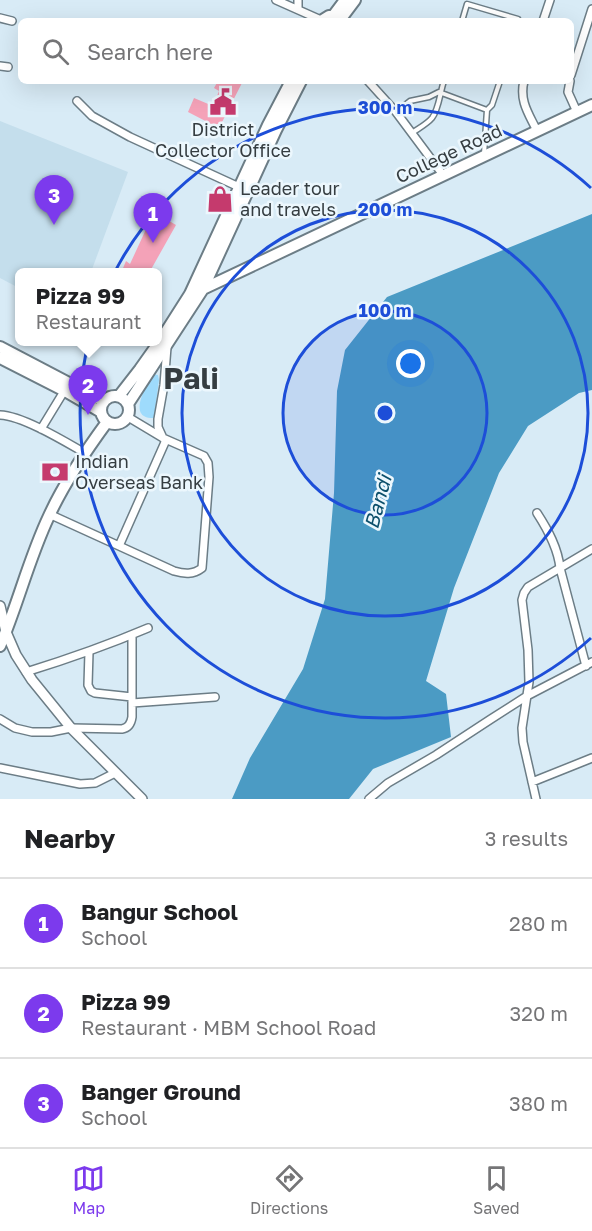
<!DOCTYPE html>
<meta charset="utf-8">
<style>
body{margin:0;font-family:"Golos Text",sans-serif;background:#f2f2f2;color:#202124}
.you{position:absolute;left:411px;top:364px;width:21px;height:21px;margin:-15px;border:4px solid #fff;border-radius:50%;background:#1a73e8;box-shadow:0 0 0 9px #1a73e833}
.badge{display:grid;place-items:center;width:39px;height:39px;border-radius:50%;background:#7c3aed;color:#fff;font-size:20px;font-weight:700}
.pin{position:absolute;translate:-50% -50px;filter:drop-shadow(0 2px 3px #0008)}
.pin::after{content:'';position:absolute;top:32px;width:21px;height:18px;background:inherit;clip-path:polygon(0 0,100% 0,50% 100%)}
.popup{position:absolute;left:15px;top:268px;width:147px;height:78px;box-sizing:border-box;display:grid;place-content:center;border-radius:9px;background:#fff;filter:drop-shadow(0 2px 4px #0005);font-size:20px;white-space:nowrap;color:#757577}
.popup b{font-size:22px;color:#202124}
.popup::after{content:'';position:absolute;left:50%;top:100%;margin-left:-12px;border:12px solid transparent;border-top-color:#fff}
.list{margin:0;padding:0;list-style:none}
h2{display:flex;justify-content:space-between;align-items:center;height:78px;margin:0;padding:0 24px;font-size:26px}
h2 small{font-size:20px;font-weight:400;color:#757577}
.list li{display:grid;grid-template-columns:39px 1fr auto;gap:18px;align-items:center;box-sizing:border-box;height:90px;padding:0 24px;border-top:2px solid #e0e0e0}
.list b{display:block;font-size:22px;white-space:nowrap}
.list p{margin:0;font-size:20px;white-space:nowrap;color:#757577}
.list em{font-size:20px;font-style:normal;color:#757577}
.icon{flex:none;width:33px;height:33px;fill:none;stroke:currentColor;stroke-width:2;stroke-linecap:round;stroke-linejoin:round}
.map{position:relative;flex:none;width:592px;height:799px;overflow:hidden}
.search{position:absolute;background:#fff;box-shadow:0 6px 24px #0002;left:18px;right:18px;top:18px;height:66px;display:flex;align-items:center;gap:15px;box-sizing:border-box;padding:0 21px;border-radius:9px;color:#757577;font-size:22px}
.sheet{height:348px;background:#fff}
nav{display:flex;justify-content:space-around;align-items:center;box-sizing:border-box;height:84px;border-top:2px solid #e0e0e0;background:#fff;font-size:16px;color:#757577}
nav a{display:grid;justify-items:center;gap:3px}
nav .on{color:#7c3aed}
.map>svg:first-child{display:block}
.built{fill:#c4deec}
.green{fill:#9edbfc}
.water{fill:#4b9bc4}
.building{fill:#f4a2b8}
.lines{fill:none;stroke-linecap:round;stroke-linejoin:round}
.service-casing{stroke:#6c7d86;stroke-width:7}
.minor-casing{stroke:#6c7d86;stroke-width:10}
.tertiary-casing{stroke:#6c7d86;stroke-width:12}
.primary-casing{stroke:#6c7d86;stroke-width:14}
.service{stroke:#fff;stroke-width:4}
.minor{stroke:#fff;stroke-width:7}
.tertiary{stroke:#fff;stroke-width:9}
.primary{stroke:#fff;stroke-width:10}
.ring{fill:none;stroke:#1d4ed8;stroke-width:3}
.labels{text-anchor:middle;stroke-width:5;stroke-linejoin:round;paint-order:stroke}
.poi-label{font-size:18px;fill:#353d41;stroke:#ecf7fd;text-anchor:start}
.street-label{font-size:18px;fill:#353d41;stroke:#ecf7fd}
.water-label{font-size:20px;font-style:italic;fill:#0c4f6b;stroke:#ecf7fd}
.town-label{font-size:30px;font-weight:bold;fill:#353d41;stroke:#ecf7fd}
.centre{fill:#1d4ed8;stroke:#ecf7fd;stroke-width:3}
.ring-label{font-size:18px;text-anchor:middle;font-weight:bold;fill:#1d4ed8;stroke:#ecf7fd;stroke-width:5;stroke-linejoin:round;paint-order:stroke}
</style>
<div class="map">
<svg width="592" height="799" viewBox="0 0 592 799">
<rect width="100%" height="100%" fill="#d8ebf6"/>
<!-- built -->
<path class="built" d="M0 121 128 172 91 272H19V288L0 278Z"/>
<!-- green -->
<path class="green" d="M152 374 158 375 159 380 154 418C126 419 147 385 152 374Z"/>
<!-- water -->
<path class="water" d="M592 214V390L579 393 528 426 499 473 454 588 426 681 446 694 451 737 373 769 349 799H232L250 758 303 669 325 599 334 493 337 391 345 350 387 297Z"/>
<!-- building -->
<path class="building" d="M218 81H243L219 128 188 112 194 98 213 106 219 91 214 88Z
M154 212 176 225 149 273H121L126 261 130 264Z"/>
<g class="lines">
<defs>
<path id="service" d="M462 21 467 4 518 19 517 21
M396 112 410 101 429 97 439 92 487 110 492 105 500 81
M412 133C419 128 427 124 432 118 439 109 440 92 444 81
M484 154 487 110"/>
<path id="minor" d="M276 0 321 20
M298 9V0
M0 18 12 21
M543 21 550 0
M0 66 8 67
M571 75 592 9
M368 81 396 112 443 175
M524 81C519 101 529 114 537 131
M570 81 568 92 577 112
M77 101 92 116 130 137 239 187
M0 415C23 416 64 441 85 453
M41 429 66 388
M163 438 158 427V419L164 385 167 347
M537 513C548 530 558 548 560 568L586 666
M49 514 174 571C184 574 193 575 202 568L209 477 208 463 204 456 163 438 128 417
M119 546 166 440
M89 652 88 685 91 691 95 693 132 697
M26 672C68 659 108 645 148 628
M132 703 215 697
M0 719 15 728 32 732H51L71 728 122 729C128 728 131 724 132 717V635
M0 768 80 784 95 783 115 773
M532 782 592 758
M369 799 388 783 436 755 491 719 527 696 592 662
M536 799 523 742 522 728 529 682 528 650 522 600 524 593 528 587 592 549"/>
<path id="tertiary" d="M0 606 6 632 16 655 32 680 71 728 142 799"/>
<path id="primary" d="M333 16 345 0
M340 20 355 0
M321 21 329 16 337 17 340 21
M190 294 203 289 592 105
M0 347 103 401
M0 358 65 391 101 412
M101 410a14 14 0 1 1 28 0a14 14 0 1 1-28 0Z
M119 396 140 369 162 338 190 294 268 125 291 81
M128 404 203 289 276 130 301 81
M0 646C18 604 29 558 49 516 64 483 85 452 107 422"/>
</defs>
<!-- service casing -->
<use href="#service" class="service-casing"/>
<!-- minor casing -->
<use href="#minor" class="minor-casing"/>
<!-- tertiary casing -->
<use href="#tertiary" class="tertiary-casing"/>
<!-- primary casing -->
<use href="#primary" class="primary-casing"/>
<!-- service -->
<use href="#service" class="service"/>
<!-- minor -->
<use href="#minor" class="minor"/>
<!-- tertiary -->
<use href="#tertiary" class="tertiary"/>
<!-- primary -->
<use href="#primary" class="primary"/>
</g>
<!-- distance rings -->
<circle cx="385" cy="413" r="102" fill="#1d4ed8" fill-opacity=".12"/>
<g class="ring">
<circle cx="385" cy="413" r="102"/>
<circle cx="385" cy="413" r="203"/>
<path d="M591 638A305 305 0 1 1 591 188"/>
</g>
<!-- icons -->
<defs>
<symbol id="civic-bare" viewBox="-9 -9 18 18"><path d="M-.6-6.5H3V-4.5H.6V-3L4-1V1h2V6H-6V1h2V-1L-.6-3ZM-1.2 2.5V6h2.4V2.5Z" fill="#c53a6d" stroke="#ecf7fd" stroke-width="2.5" paint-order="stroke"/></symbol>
<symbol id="shop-bare" viewBox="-9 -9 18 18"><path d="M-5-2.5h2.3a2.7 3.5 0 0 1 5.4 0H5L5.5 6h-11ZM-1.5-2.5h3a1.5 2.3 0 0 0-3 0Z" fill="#c53a6d" stroke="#ecf7fd" stroke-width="2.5" paint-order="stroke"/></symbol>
<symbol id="bank-bare" viewBox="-9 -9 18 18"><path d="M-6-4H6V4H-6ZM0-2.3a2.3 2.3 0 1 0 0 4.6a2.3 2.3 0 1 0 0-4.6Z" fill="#c53a6d" stroke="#ecf7fd" stroke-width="2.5" paint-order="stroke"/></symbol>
</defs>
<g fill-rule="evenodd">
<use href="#civic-bare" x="204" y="83" width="38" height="38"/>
<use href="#shop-bare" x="201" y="180" width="38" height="38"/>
<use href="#bank-bare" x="36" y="453" width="38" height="38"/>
</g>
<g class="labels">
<!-- poi labels -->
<g class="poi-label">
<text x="223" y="136" text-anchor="middle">District<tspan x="223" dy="21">Collector Office</tspan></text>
<text x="240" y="195">Leader tour<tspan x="240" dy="21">and travels</tspan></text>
<text x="75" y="468">Indian<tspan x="75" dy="21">Overseas Bank</tspan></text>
</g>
<!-- street labels -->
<g class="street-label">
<text transform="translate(449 154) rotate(-25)" y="6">College Road</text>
</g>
<!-- water labels -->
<g class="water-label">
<text transform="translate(378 502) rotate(-75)" y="7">Bandi</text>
</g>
<!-- town labels -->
<g class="town-label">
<text x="191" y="389">Pali</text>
</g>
</g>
<circle cx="385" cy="413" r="9" class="centre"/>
<g class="ring-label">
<text x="385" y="114">300 m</text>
<text x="385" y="216">200 m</text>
<text x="385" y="317">100 m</text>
</g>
</svg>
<div class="you"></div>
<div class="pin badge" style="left:153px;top:243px">1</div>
<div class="pin badge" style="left:88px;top:415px">2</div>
<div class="popup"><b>Pizza 99</b>Restaurant</div>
<div class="pin badge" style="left:54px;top:225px">3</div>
<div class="search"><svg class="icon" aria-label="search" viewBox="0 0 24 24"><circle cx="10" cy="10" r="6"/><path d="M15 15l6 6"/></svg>Search here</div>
</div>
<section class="sheet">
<h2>Nearby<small>3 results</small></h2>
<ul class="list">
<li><span class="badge">1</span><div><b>Bangur School</b><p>School</p></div><em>280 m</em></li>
<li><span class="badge">2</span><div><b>Pizza 99</b><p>Restaurant · MBM School Road</p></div><em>320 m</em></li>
<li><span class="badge">3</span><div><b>Banger Ground</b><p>School</p></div><em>380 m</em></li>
</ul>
</section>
<nav>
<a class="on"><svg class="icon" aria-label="map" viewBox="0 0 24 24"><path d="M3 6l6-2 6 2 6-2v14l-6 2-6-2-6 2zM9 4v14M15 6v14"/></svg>Map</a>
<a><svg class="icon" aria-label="directions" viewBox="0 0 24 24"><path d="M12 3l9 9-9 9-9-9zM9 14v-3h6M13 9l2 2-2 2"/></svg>Directions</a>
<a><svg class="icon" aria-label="saved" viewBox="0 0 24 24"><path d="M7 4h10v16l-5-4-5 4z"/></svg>Saved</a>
</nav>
